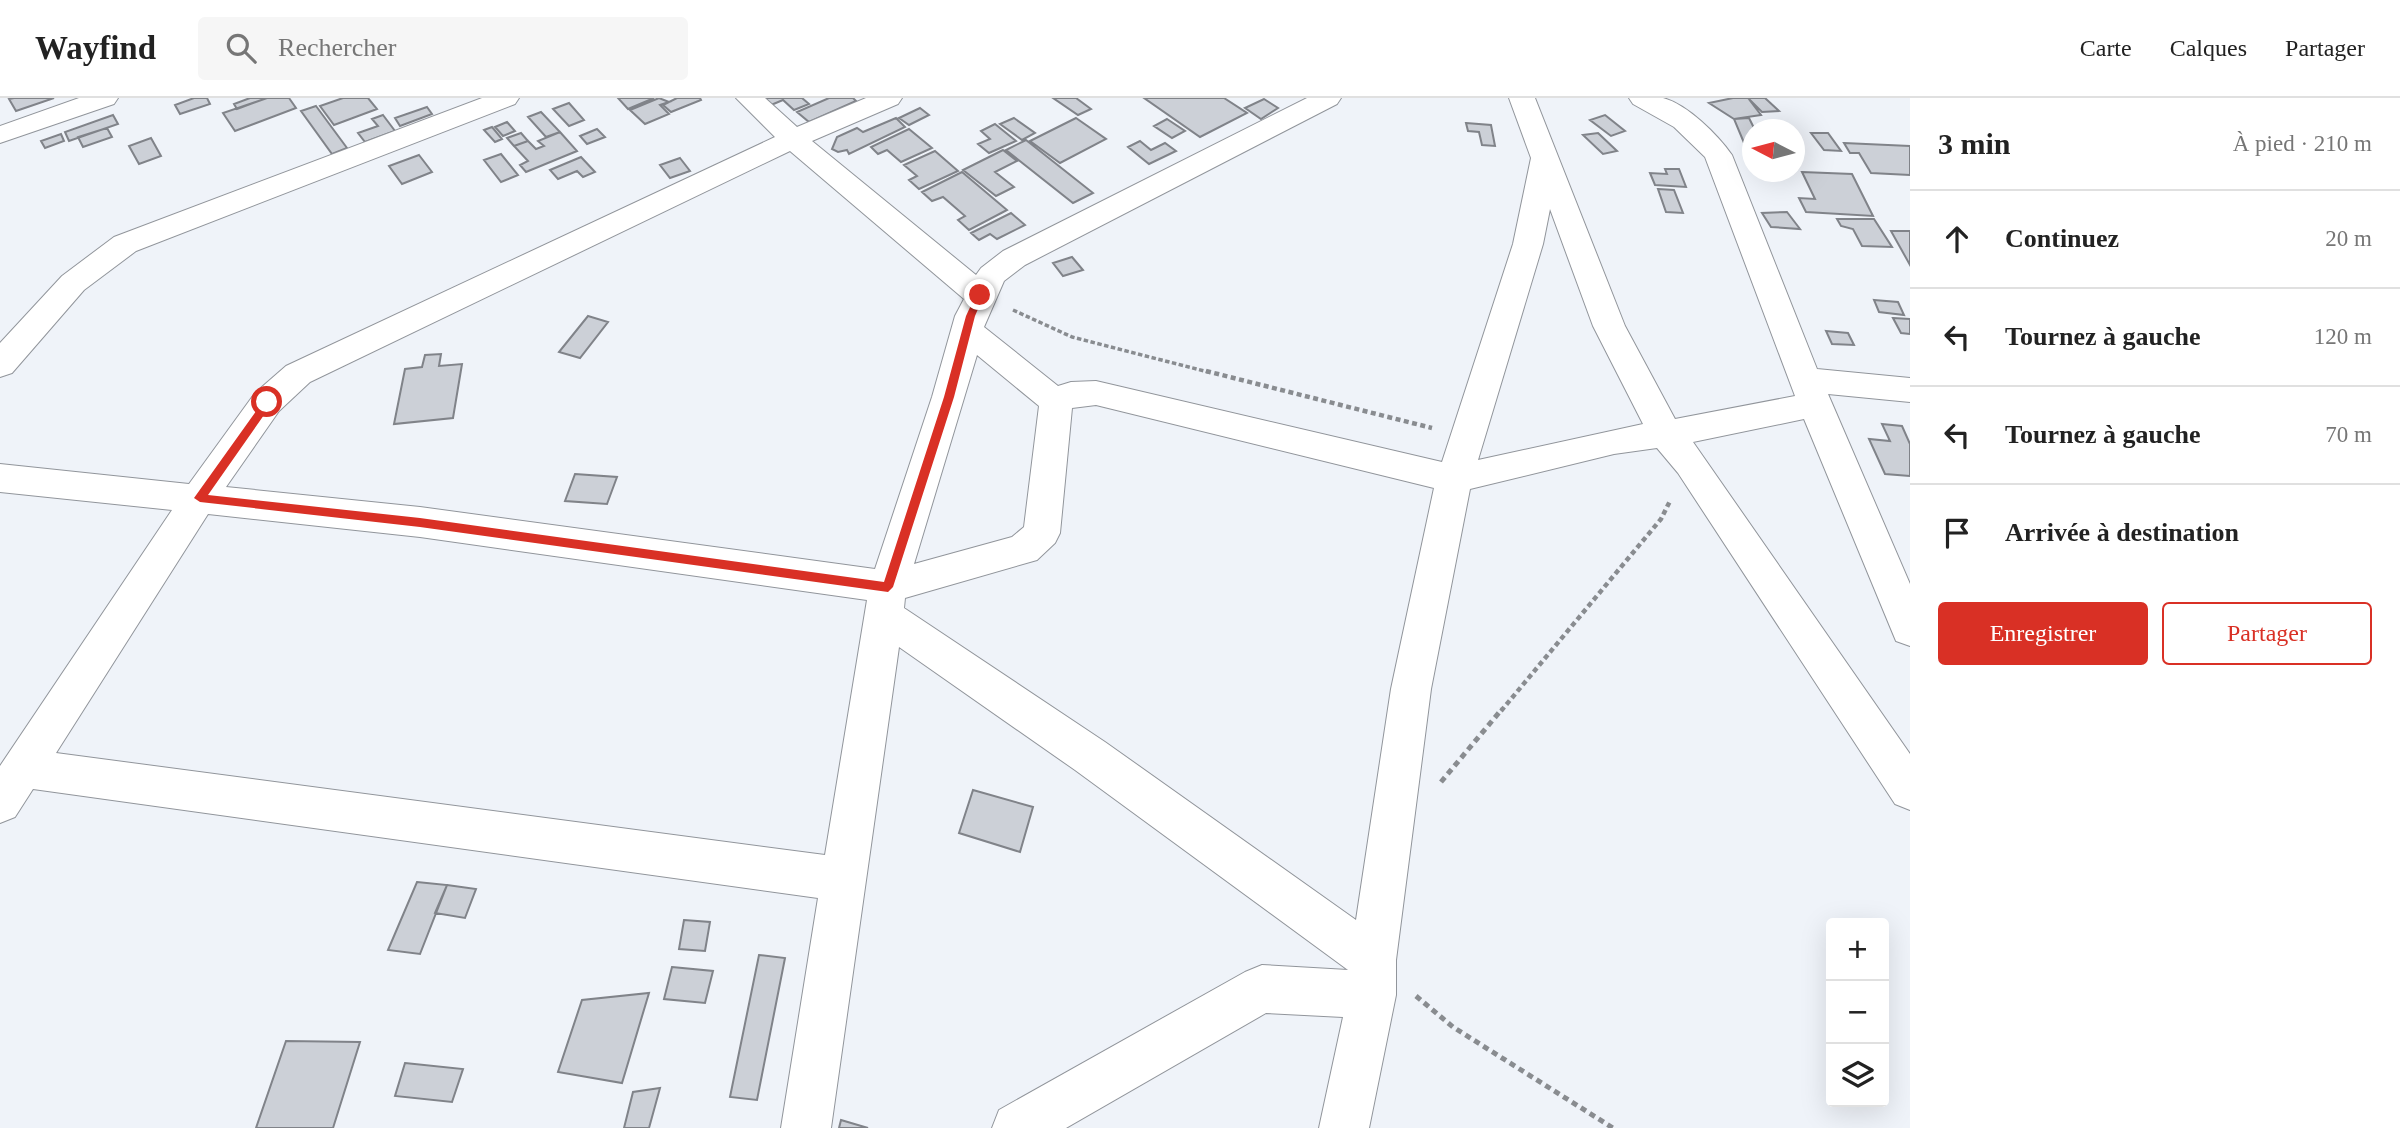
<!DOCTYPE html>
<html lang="fr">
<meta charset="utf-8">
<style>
body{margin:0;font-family:Georgia,serif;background:#f6f6f6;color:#222}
.controls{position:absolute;right:21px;bottom:21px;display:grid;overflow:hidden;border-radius:7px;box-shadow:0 7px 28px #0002}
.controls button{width:63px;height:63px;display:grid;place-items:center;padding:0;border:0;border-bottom:2px solid #e0e0e0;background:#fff;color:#222;font:35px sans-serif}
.compass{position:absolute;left:1742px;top:21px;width:63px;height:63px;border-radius:50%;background:#fff;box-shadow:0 7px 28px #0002;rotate:276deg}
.stop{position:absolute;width:21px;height:21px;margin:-16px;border:5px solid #d93025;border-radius:50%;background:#fff}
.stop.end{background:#d93025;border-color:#fff;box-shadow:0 2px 7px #0008}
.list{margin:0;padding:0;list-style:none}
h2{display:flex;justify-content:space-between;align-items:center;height:91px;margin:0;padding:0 28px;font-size:30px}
h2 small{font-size:23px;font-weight:400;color:#767676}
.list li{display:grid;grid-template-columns:46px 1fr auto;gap:21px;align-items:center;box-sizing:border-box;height:98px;padding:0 28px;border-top:2px solid #e0e0e0}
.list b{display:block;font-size:26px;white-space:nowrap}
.list em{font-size:23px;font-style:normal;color:#767676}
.actions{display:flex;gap:14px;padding:21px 28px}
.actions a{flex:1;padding:16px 0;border:2px solid #d93025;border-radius:7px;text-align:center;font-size:24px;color:#d93025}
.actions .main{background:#d93025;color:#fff}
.icon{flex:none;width:38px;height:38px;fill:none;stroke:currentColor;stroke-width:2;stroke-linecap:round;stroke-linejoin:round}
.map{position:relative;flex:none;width:1910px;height:1030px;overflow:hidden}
header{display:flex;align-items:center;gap:42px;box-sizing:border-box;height:98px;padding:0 35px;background:#fff;border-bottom:2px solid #e0e0e0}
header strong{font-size:33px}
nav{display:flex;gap:38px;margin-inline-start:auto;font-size:24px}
.search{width:490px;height:63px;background:#f6f6f6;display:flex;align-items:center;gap:18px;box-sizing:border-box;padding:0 24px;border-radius:7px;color:#767676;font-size:26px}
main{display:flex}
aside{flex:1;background:#fff}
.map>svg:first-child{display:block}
.building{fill:#ccd0d7;stroke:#808389;stroke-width:2}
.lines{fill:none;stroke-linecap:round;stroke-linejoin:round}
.minor-casing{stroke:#91959b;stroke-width:2}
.path-far2{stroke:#898c90;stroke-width:3.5;stroke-dasharray:4.5 2.5;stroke-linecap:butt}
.path-far1{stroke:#898c90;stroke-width:4.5;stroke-dasharray:5 3.5;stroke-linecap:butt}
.path{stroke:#898c90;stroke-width:5;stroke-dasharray:6 4.5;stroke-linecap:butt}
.minor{fill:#fff;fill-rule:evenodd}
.route{fill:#d93025}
</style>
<header>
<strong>Wayfind</strong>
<div class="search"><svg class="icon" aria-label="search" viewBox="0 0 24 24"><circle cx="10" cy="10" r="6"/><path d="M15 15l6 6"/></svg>Rechercher</div>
<nav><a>Carte</a><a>Calques</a><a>Partager</a></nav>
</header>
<main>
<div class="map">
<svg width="1910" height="1030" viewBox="0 0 1910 1030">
<rect width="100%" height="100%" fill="#eff3f9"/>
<!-- building -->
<path class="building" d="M14 0H54L16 13 9 1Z
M194 0H207L210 6 180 16 175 7Z
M250 0H267L237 11 234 6Z
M267 0H289L296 10 235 33 223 15Z
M343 0H368L377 11 334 27 320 8Z
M618 0H654L628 11Z
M659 0 669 4 660 7 669 16 645 26 630 12Z
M677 0H700L701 2 671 14 663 7Z
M763 0H802L809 6 794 12 783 2 771 7Z
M829 0H853L856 3 809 24 797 14Z
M1053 0H1076L1091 11 1078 17Z
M1144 0H1224L1247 15 1200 39Z
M1733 0H1748L1761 17 1734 21 1709 5Z
M1748 0H1765L1779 13 1762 14Z
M1264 1 1278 10 1261 21 1245 10Z
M569 5 584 22 569 28 553 11Z
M316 8 347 50 332 56 301 13Z
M427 9 432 16 400 28 395 20Z
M920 10 929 17 909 27 899 20Z
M541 14 560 34 546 39 528 19Z
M113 17 118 26 69 43 65 34Z
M383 17 395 33 365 44 358 35 378 28 372 21Z
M1605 17 1625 33 1611 38 1590 22Z
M896 20 905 29 849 56 847 52 838 54 832 51 837 39 857 30 863 34Z
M1014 20 1035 35 1022 42 1000 26Z
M1076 20 1106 41 1060 65 1030 43Z
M1749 20 1755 32H1752V53L1747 52 1734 21Z
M1167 21 1185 33 1172 40 1154 28Z
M507 24 515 33 503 38 495 29Z
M1466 25 1491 27 1495 48 1482 47 1479 34 1468 33Z
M995 26 1016 43 989 55 978 46 990 41 981 33Z
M492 29 502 41 495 44 484 32Z
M107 30 112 39 83 49 78 39Z
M597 31 605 39 587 46 580 38Z
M909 31 932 50 901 64 887 52 878 56 871 49Z
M560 34 577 53 526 74 520 67 528 63 514 48 528 43 536 51 544 48 538 43Z
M521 35 528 43 514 48 507 40Z
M1598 35 1617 53 1603 56 1583 37Z
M1811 35H1828L1841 53 1824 52Z
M61 36 64 43 45 50 41 43Z
M151 40 161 58 139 66 129 48Z
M1026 42 1093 95 1073 105 1006 52Z
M1140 43 1151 52 1165 45 1176 53 1149 66 1128 49Z
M1844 45 1910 48V77L1871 75 1859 55H1850Z
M1003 52 1017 63 995 74 1014 89 996 98 963 72Z
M935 53 958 73 919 91 909 82 917 78 904 67Z
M501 56 518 77 501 84 484 62Z
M419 57 432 74 402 86 389 68Z
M581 59 595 74 583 79 577 73 558 81 550 72Z
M680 60 690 73 670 80 660 67Z
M1665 71H1679L1686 89 1655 87 1650 75 1667 76Z
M962 74 1007 112 969 132 958 122 965 118 943 99 932 103 922 94Z
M1802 74 1852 76 1873 118 1806 114 1799 100 1815 101Z
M1658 91 1674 92 1683 115 1666 114Z
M1787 114 1800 131 1771 129 1762 115Z
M1011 115 1025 127 997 141 990 136 979 142 971 135Z
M1837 121H1874L1892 149 1862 148 1853 131 1841 128Z
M1891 133H1910V167Z
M1072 159 1083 172 1063 178 1053 165Z
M1874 202 1898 204 1904 217 1879 214Z
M588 218 608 224 580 260 559 254Z
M1893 220 1910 221V236L1901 235Z
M1826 233 1848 235 1854 247 1832 246Z
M441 256 439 268 462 266 453 320 394 326 405 271 422 269 425 257Z
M1882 326 1902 328 1910 346V378L1885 376 1869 341 1890 343Z
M575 376 617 379 607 406 565 403Z
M973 692 1033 709 1020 754 959 735Z
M417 784 447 787 420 856 388 852Z
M447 787 476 791 465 820 435 815Z
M684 822 710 824 705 853 679 851Z
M759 857 785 860 757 1002 730 999Z
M672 869 713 873 705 905 664 901Z
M649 895 622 985 558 974 582 902Z
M286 943 360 944 333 1030H256Z
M405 965 463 971 452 1004 395 998Z
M660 990 649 1030H624L633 994Z
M841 1022 868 1030H839Z"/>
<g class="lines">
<defs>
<path id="minor" d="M79 0H118L114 6 0 45V28Z
M482 0H519L515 6 136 153 84 192 12 275 0 279V245L62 178 114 139Z
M736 0H765L797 29 866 0H902L898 6 812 43 976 177 981 170 1003 153 1307 0H1341L1337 6 1025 167 1004 183 984 229 1058 288 1071 284 1096 283 1442 364 1513 146 1531 60 1509 0H1535L1625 228 1675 321 1795 298 1705 59 1674 29 1633 6 1629 0C1639 0 1653 0 1663 0 1687 6 1718 37 1732 57L1817 271 1910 280V304L1828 296 1910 486V548L1896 543 1891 531 1804 321 1693 344 1910 656V712L1895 706 1678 375 1657 350 1614 356 1470 391 1431 591 1396 862V897L1369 1030H1319L1343 919 1266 915 1066 1030H992L999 1012 1245 874 1262 867 1348 872 1075 672 899 549 831 1030H781L818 800 33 691 15 719 0 725V668L172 412 0 394V366L189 386 255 295 286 268 775 39ZM790 53 964 201 955 218 932 299 875 471 420 409 226 389 279 313 310 284ZM1550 111 1593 228 1643 326 1478 362 1543 146ZM977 257 1039 308 1024 429 1012 439 914 466ZM1096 307 1434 390 1391 591 1356 822 1105 644 904 510 905 500 1037 462 1055 445 1060 435 1072 310ZM208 416 420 439 867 502 825 757 56 655Z"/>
</defs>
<!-- minor casing -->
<use href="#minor" class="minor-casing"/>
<!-- path-far2 -->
<path class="path-far2" d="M1013 212 1072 239 1212 275"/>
<!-- path-far1 -->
<path class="path-far1" d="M1206 273 1432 330
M1501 613 1661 421 1670 403"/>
<!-- path -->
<path class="path" d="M1441 684 1502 611
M1416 898 1453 929 1613 1030"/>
<!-- minor -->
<use href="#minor" class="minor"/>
</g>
<!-- route -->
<path class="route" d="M977 194 984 197 975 218 954 299 893 489 888 494 420 429 200 404 194 400 264 302 267 300 272 304 271 307 208 397 420 420 884 484 944 299 966 218Z"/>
</svg>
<div class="controls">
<button>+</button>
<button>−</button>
<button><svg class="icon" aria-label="layers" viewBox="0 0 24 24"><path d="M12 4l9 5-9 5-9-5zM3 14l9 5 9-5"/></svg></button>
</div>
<svg class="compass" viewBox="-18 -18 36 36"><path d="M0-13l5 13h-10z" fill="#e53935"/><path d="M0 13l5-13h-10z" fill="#767676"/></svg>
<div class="stop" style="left:267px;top:304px"></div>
<div class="stop end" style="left:980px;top:197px"></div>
</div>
<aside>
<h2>3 min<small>À pied · 210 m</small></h2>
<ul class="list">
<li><svg class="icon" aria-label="ahead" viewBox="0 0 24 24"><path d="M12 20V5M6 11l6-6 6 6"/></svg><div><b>Continuez</b></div><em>20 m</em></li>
<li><svg class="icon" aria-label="left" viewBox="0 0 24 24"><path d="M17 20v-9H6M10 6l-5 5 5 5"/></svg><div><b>Tournez à gauche</b></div><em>120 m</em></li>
<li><svg class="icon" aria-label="left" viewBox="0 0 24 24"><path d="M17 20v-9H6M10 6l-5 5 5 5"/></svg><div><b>Tournez à gauche</b></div><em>70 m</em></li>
<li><svg class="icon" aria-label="arrive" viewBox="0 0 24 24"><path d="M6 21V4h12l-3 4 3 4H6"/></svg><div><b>Arrivée à destination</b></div></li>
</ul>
<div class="actions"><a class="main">Enregistrer</a><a>Partager</a></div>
</aside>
</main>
